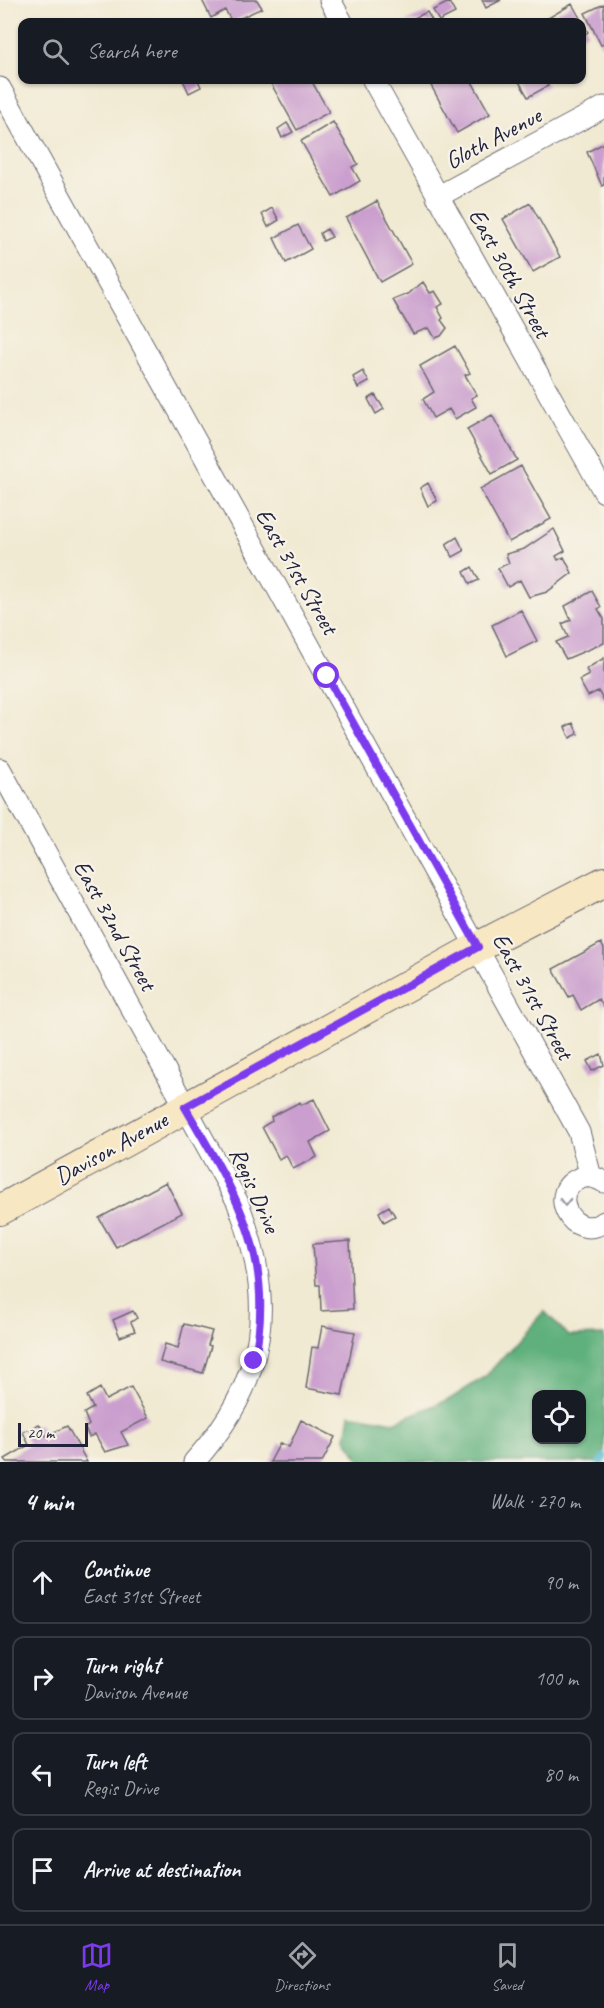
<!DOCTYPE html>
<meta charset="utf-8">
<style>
body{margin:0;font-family:Caveat,sans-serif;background:#242831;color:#f1f3f6}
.controls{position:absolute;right:18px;bottom:18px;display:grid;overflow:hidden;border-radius:12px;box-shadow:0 2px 4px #0004}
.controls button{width:54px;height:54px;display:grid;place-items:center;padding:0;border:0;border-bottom:2px solid #363941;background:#171b24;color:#f1f3f6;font:30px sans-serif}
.scale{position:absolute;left:18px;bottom:15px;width:70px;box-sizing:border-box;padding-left:6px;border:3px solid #22223b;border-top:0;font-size:16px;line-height:21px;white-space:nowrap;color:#22223b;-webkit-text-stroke:4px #f7f3e8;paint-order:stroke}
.stop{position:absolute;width:18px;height:18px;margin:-14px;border:4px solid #7c3aed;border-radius:50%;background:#fff}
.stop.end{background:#7c3aed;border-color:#fff;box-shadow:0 2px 6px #0008}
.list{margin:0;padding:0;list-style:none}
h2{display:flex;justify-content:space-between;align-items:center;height:78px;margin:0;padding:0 24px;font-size:26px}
h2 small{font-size:20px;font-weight:400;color:#9ea1a6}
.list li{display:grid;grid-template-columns:39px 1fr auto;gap:18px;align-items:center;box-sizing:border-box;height:84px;margin:0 12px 12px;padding:0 12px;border:2px solid #363941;border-radius:12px}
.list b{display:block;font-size:22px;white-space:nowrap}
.list p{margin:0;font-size:20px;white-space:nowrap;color:#9ea1a6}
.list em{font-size:20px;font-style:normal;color:#9ea1a6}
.icon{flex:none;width:33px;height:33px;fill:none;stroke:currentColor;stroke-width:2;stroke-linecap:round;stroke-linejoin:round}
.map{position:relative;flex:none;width:604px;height:1462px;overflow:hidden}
.search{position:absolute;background:#171b24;box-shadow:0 2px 4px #0004;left:18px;right:18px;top:18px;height:66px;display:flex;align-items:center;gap:15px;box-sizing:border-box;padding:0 21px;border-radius:12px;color:#9ea1a6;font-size:22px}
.sheet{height:462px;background:#171b24}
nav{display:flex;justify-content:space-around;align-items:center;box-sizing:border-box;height:84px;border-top:2px solid #363941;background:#171b24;font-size:16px;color:#9ea1a6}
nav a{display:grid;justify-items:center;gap:3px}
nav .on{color:#7c3aed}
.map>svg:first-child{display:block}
.forest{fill:#5eb07c;stroke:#40695c;stroke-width:1.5;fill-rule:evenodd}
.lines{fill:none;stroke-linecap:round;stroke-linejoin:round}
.stream{stroke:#54b9d3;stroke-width:7}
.building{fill:#ca9ece}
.street-casing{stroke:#6a6870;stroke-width:23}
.secondary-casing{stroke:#6a6870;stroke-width:32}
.street{stroke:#fff;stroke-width:21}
.secondary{stroke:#f8e7c3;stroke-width:30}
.oneway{stroke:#9c9ca7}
.route{stroke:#7c3aed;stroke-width:8}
.labels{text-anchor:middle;stroke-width:4.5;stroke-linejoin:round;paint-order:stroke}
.street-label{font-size:24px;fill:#22223b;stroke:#f7f3e8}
</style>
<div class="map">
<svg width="604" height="1462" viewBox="0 0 604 1462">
<rect width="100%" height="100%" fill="#f7f3e8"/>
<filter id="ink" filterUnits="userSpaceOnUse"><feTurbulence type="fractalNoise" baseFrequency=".0167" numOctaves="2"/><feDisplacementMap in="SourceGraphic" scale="12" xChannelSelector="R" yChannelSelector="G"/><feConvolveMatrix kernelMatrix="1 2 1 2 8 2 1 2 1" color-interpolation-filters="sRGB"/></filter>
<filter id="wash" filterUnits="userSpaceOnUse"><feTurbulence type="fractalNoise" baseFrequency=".008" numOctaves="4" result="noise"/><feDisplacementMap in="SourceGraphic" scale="24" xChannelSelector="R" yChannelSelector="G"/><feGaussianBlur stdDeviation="1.35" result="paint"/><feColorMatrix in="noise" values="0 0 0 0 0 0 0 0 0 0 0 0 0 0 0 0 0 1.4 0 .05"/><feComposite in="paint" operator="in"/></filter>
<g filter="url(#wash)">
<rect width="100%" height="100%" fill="#f1ead3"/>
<!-- forest -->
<path class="forest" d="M544 1311 569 1336 604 1335V1462H361L346 1438 350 1414 394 1422 450 1399 486 1376ZM536 1394H582V1440H536Z"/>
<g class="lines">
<!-- stream -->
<path class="stream" d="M601 1462 604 1457"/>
</g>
<g id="blocks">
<!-- building -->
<path class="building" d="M202 0H257L262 8 232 22 225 10 211 18Z
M482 0H501L486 8Z
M449 2 455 13 439 21 433 10Z
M572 4 588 32 582 36V22L543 21Z
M604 4V44L601 45 585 13Z
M427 12 433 22H406Z
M183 80H198L201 87 189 93Z
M269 80H311L329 112 297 130Z
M428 80H471L490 114 457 133Z
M518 80H545L548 86 528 97Z
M333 122 358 164 352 167 360 181 333 197 301 141Z
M287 123 293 132 282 138 278 129Z
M604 143V185L602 186 587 152Z
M377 201 412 264 380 282 346 218Z
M530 203 560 257 533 272 503 219Z
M272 208 279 220 268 227 262 214Z
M298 225 311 249 286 263 274 238Z
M327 229 332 237 323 241 320 233Z
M423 282 430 293 435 291 443 304 437 307 443 318 441 320 447 328 441 336 435 338 429 328 413 334 393 300 408 294Z
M455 346 470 373 465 375 477 395 471 398 476 407 455 419 449 409 433 418 423 399 434 392 420 366Z
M363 371 369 382 358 388 353 377Z
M375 395 384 409 376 414 368 399Z
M492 415 517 460 492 474 467 429Z
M521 466 551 519 509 542 480 489Z
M428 483 437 501 428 506 420 488Z
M554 529 565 551 556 556 558 560 564 557 572 573 547 592 529 597 520 580 508 587 498 568 509 563 506 554 524 549Z
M457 537 464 551 453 557 446 544Z
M472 567 479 580 470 584 464 572Z
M592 591 601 607 598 609 604 619V643L566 659 556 642 568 637 562 624 571 620 565 606Z
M521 610 537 641 507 656 492 625Z
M604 658V701L598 691 588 696 579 680 589 675 586 669Z
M573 723 578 734 570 738 565 727Z
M601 943 604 949V1008L599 999 581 1010 573 995 569 997 553 969Z
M601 1054 604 1065 592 1071 587 1061Z
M314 1099 330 1131 310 1142 317 1157 293 1169 286 1155 279 1159 262 1127 272 1121 271 1117 300 1102 301 1105Z
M166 1182 182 1213 116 1247 99 1218Z
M389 1206 395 1216 384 1222 379 1212Z
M350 1241 353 1309 321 1311 320 1285H316L313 1244Z
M133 1311 137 1318 131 1322 135 1331 120 1337 113 1320Z
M184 1324 212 1331 208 1345 211 1346 203 1373 160 1362 165 1344 178 1348Z
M322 1326 355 1332 342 1395 306 1388 312 1347 318 1348Z
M131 1387 148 1418 121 1432 128 1445 105 1452 95 1434 89 1437 85 1428 89 1425 84 1413 93 1408 87 1396 100 1388 106 1400Z
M301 1420 335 1437 322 1462H270L280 1443 289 1447Z
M39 1424 46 1436 67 1426 87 1462H7L5 1459 29 1445 23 1432Z"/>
</g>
</g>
<g filter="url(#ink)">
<use href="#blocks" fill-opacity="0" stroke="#6a6870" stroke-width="1.5"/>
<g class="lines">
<defs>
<path id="street" d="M330 0 342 22
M373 80 604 492
M0 88 579 1132 591 1177
M437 197 604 107
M0 769 237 1201C277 1301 268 1380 194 1462
M604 1182C596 1177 589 1175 581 1178 545 1190 572 1243 604 1222"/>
<path id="secondary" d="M0 1210 478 947 604 882"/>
</defs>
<!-- street casing -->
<use href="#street" class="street-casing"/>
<!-- secondary casing -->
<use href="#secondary" class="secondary-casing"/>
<!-- street -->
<use href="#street" class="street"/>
<!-- secondary -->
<use href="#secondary" class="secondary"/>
</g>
<!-- one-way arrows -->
<defs><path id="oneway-chevron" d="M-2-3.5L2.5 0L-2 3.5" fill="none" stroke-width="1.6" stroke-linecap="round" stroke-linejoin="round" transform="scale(1.5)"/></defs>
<use class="oneway" href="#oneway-chevron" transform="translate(565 1202) rotate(90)"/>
</g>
<g class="lines" filter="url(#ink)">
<!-- route -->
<path class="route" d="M254 1361C277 1257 235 1193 185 1107L478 947 327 676"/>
</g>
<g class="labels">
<!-- street labels -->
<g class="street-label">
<text transform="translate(493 138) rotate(-28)" y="8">Gloth Avenue</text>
<text transform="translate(510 273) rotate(61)" y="8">East 30th Street</text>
<text transform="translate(297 571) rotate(60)" y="8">East 31st Street</text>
<text transform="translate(115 925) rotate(61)" y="8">East 32nd Street</text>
<text transform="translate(533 996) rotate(61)" y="8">East 31st Street</text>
<text transform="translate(111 1148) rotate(-29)" y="8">Davison Avenue</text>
<text transform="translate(255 1190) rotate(66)" y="8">Regis Drive</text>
</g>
</g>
</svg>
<div class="controls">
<button><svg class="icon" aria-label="locate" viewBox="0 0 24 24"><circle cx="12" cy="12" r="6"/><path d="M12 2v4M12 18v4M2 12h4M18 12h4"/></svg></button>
</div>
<div class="scale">20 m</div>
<div class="stop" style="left:327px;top:676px"></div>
<div class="stop end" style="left:254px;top:1361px"></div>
<div class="search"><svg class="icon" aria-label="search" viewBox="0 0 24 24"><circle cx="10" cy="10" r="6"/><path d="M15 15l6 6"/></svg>Search here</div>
</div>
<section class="sheet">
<h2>4 min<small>Walk · 270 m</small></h2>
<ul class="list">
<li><svg class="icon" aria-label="ahead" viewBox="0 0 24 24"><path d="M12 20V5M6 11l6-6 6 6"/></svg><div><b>Continue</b><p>East 31st Street</p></div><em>90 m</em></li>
<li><svg class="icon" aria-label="right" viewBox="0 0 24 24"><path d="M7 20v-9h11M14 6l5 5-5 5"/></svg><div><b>Turn right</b><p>Davison Avenue</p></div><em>100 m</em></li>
<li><svg class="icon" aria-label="left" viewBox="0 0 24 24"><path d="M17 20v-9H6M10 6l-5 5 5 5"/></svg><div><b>Turn left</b><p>Regis Drive</p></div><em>80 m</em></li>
<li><svg class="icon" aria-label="arrive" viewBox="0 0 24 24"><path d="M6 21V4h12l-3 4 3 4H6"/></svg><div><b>Arrive at destination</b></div></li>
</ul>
</section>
<nav>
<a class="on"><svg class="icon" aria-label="map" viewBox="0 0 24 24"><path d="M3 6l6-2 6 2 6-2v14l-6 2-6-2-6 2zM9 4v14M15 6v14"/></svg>Map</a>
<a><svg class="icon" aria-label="directions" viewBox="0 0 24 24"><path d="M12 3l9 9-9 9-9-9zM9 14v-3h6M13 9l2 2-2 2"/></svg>Directions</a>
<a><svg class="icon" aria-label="saved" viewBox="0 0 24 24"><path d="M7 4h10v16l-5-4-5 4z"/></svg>Saved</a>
</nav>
